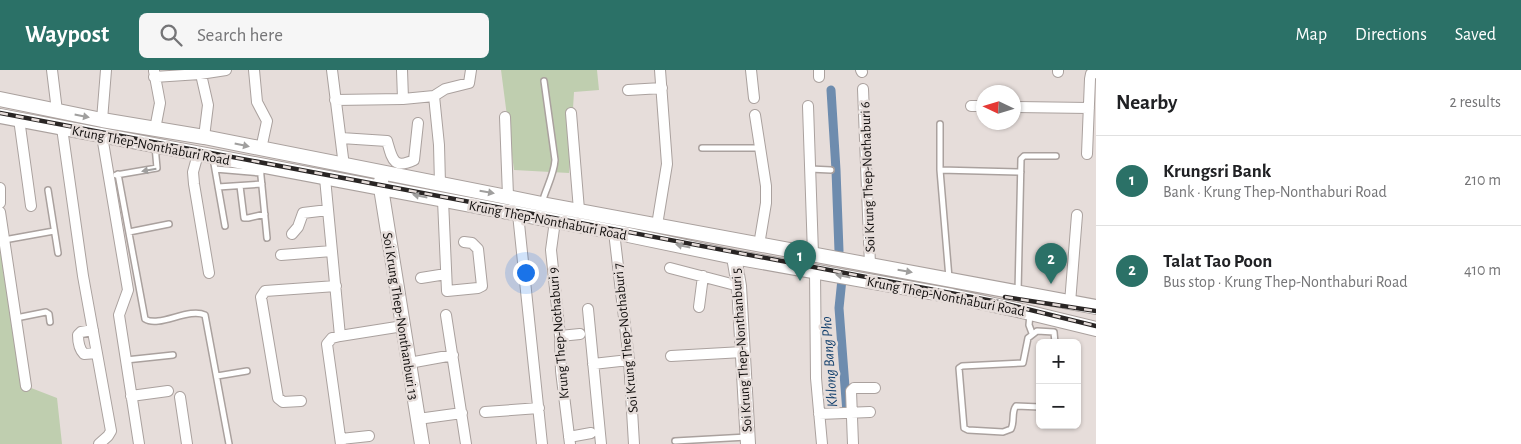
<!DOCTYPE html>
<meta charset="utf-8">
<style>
body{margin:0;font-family:"Alegreya Sans",sans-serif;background:#f6f6f6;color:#202124}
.controls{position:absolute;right:15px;bottom:15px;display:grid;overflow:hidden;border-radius:8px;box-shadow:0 1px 4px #0004}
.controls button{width:45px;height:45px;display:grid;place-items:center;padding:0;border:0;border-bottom:1px solid #e0e0e0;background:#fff;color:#202124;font:25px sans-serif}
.compass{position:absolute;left:976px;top:15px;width:45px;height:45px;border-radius:50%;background:#fff;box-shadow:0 1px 4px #0004;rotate:274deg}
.you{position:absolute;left:525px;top:202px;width:18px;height:18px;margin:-12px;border:4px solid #fff;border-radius:50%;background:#1a73e8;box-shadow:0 0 0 8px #1a73e833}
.badge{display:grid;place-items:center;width:32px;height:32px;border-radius:50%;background:#2b7167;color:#fff;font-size:16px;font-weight:700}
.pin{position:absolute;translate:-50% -41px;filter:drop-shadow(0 1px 2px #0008)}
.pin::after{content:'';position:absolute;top:26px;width:18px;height:15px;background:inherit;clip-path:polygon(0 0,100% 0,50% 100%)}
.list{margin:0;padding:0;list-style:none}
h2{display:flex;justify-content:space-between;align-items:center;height:65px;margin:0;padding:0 20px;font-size:21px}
h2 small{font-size:16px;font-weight:400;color:#757577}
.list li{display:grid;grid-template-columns:32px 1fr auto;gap:15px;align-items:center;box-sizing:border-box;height:90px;padding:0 20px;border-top:1px solid #e0e0e0}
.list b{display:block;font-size:19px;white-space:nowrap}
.list p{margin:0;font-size:16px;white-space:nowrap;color:#757577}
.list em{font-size:16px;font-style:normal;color:#757577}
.icon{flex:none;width:28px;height:28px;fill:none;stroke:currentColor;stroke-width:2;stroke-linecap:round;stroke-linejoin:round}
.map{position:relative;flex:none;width:1096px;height:374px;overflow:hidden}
header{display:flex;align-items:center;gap:30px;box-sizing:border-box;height:70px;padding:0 25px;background:#2b7167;color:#fff}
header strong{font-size:24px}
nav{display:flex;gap:28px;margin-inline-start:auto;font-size:18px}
.search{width:350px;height:45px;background:#f6f6f6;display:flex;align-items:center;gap:12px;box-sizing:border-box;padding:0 18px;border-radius:8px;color:#757577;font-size:19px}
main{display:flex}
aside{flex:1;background:#fff}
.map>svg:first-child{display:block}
.green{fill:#bfceaf}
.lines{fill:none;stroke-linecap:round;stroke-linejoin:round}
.canal{stroke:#6e8cae;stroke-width:9}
.lane-casing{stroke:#aaa19e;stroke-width:8}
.street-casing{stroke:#aaa19e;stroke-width:12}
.secondary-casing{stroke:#aaa19e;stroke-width:16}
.lane{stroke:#fff;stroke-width:5}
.street{stroke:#fff;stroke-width:10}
.secondary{stroke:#fff;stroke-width:14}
.rail-casing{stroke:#292524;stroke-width:4.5}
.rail{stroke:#e6ddda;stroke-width:2.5;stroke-dasharray:8;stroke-linecap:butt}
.oneway{fill:#a09f9e}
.labels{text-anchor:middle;stroke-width:5;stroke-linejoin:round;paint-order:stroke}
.street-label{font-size:14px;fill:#110e0d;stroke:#e6ddda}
.water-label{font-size:15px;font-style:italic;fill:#13406d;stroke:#e6ddda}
</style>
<header>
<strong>Waypost</strong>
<div class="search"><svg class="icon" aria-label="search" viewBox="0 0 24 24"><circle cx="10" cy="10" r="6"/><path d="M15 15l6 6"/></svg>Search here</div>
<nav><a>Map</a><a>Directions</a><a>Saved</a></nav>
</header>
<main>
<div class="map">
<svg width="1096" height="374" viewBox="0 0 1096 374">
<rect width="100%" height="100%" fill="#e6ddda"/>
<!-- green -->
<path class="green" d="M501 0H597L599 20 574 22 569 103 514 100Z
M0 179 5 212 26 316 57 328 62 374H0Z"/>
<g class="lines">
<!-- canal -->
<path class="canal" d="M831 20 836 100 839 181
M842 209 839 238 847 343"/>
<defs>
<path id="lane" d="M940 54V100L949 208
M702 78H760
M213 88 225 156
M260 96 267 168
M215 99 261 103
M810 99 831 100
M940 100 1021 102
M118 104 145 249C159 258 189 237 205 245L229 374
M116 105 157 98 155 76
M240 116 244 148H248L265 144
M218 117 262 114
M48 120 58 183
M542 133C546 118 554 105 555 90L544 11
M129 162 169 154
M4 170 54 161
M1018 222 1021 89 1024 86H1056
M1030 244 1029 255 1032 263
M16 248 46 242 49 244 50 252
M126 290 173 285
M217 306 247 301
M1040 337 1016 336C1011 342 1015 351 1011 359L1003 362 968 360 964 358 959 298 962 296 1023 293 1028 268 1037 261 1054 262 1055 273
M675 371 747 367"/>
<path id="street" d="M52 0 57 41
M200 0 208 35 204 67
M254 0 257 32 267 51 261 79
M332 0 344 96
M402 0 403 29
M751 0 754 28
M819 0V7
M861 0 862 2
M154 1 160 33 155 59
M1058 2V0
M154 7 200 4 226 0
M863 19 870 195
M628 20 662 18
M434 26 439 75 440 114
M335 30 403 29 434 26 445 19 469 13 471 0
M808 36 813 184
M971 36H984
M1014 37 1089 38
M571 43 579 140
M755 45 766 116V133L759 175
M505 47 508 126
M19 49 31 136
M102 50 106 0
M62 58 83 206 111 361 108 366 99 374
M102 66 128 220 119 245 139 374
M341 68 387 71C392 88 393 100 414 90L418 53
M198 84 193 102 194 114 209 203
M1087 84 1090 9 1091 4 1096 3
M325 108 340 266
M0 118V133
M443 130 447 221 478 218 482 216 478 179 472 173 464 172
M0 142 26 316
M518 144 542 374
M555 151 551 180 560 266 561 301 570 374
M657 155 667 94 660 0
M614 162 629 290 634 374
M292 164 298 157 303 143 328 140
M281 185 332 181
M670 198 739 216
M815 201 816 308 822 374
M421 208 446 204
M1070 233 1077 145
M699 237 703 206
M588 239 601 374
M446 245 466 374
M93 260 81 262 78 265C78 272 79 279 84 284L97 283
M560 266 580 264
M671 286 743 282
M409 293 453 285
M593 294 629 290
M131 326 168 321
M180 327 187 374
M301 331 283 332 278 328 261 227 265 221 336 216
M485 342 539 338
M819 344 870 342
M418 349 462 343
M569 367 591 363
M341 369 369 366
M341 374 327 274 332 268 340 266 403 256
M853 374 851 321 854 318H875"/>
<path id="secondary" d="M0 29 102 50 204 67 542 134 1096 237
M0 46 614 162 734 187 952 226 1022 241 1096 259
M381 111V118L422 374
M734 187 739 216 748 374"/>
</defs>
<!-- lane casing -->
<use href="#lane" class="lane-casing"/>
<!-- street casing -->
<use href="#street" class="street-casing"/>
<!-- secondary casing -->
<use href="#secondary" class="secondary-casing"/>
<!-- lane -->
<use href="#lane" class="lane"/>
<!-- street -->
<use href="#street" class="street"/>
<!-- secondary -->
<use href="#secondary" class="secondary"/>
<defs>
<path id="rail" d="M0 43 998 232 1096 256
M1005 227 1096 241"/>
</defs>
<!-- rail casing -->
<use href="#rail" class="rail-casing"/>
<!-- rail -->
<use href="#rail" class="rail"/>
</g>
<!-- one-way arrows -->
<defs><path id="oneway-solid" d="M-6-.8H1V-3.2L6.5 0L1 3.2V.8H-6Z" transform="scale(1.25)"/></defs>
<g class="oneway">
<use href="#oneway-solid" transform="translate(82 46) rotate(11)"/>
<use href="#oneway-solid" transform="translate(242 75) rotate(12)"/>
<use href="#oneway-solid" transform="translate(149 100) rotate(170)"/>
<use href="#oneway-solid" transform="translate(487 122) rotate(10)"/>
<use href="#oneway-solid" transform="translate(420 126) rotate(-169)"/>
<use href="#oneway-solid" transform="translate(683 176) rotate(-168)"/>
<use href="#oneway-solid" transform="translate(905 201) rotate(10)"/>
<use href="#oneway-solid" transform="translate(843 206) rotate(-169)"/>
</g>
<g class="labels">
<!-- street labels -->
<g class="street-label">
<text transform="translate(151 75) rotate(11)" y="5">Krung Thep-Nonthaburi Road</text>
<text transform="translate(867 107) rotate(-92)" y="5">Soi Krung Thep-Nothaburi 6</text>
<text transform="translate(548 150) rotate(11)" y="5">Krung Thep-Nonthaburi Road</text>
<text transform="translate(946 226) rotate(11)" y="5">Krung Thep-Nonthaburi Road</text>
<text transform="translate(401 246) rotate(81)" y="5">Soi Krung Thep-Nonthanburi 13</text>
<text transform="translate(558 263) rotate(-95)" y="5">Krung Thep-Nothaburi 9</text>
<text transform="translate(625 268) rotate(-96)" y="5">Soi Krung Thep-Nothaburi 7</text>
<text transform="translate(741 280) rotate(-94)" y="5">Soi Krung Thep-Nonthanburi 5</text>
</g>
<!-- water labels -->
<g class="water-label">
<text transform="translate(829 292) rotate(-94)" y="5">Khlong Bang Pho</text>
</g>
</g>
</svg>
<div class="controls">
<button>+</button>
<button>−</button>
</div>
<svg class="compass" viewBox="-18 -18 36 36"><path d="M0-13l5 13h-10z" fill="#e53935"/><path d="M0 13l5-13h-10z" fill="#757577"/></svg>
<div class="you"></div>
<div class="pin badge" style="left:800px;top:211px">1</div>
<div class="pin badge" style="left:1051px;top:214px">2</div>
</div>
<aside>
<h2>Nearby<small>2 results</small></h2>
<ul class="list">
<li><span class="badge">1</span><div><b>Krungsri Bank</b><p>Bank · Krung Thep-Nonthaburi Road</p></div><em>210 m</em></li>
<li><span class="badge">2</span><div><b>Talat Tao Poon</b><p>Bus stop · Krung Thep-Nonthaburi Road</p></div><em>410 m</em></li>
</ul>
</aside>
</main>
